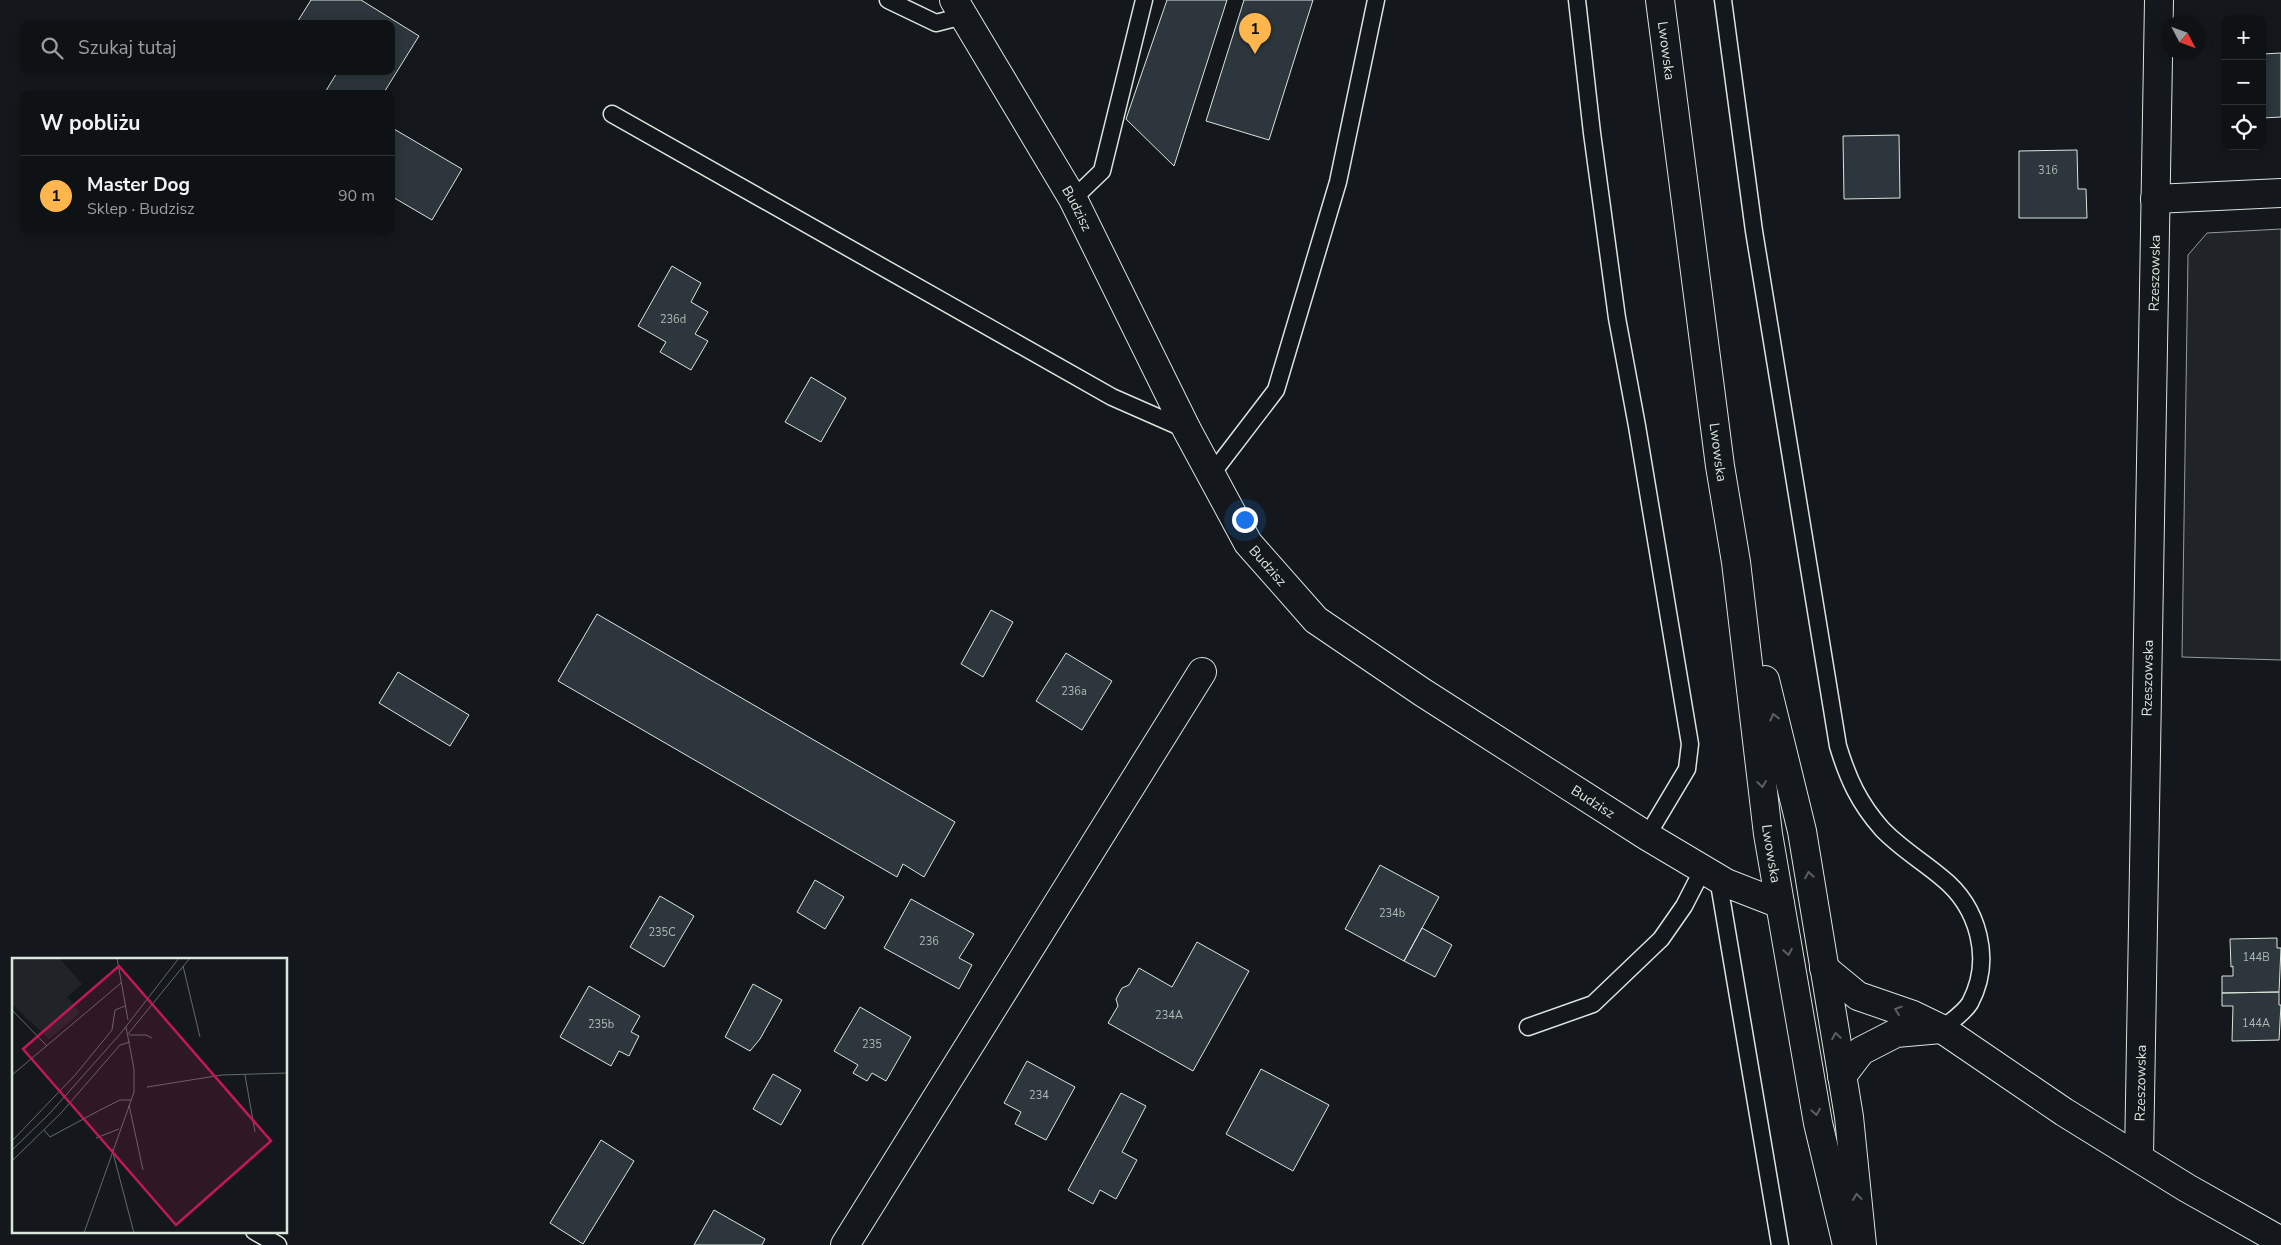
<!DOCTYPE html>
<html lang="pl">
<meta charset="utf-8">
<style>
body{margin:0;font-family:"Nunito Sans",sans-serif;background:#1d2022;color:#f1f3f6}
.controls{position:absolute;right:15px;top:15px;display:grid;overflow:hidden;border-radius:10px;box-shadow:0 2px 12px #0003}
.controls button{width:45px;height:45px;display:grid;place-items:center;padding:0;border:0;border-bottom:1px solid #2f3234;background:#0f1215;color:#f1f3f6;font:25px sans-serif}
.compass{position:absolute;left:2161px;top:15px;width:45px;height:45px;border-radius:50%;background:#0f1215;box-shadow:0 2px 12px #0003;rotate:131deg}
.you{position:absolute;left:1244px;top:519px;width:18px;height:18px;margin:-12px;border:4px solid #fff;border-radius:50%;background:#1a73e8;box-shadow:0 0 0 8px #1a73e833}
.badge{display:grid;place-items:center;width:32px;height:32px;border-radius:50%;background:#ffb74d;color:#111;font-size:16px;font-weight:700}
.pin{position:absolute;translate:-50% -41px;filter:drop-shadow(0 1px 2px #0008)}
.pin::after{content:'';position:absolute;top:26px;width:18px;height:15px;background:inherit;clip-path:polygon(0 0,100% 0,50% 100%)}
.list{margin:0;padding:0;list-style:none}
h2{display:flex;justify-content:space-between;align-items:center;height:65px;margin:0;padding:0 20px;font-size:21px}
h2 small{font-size:16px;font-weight:400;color:#9b9ea0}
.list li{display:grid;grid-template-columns:32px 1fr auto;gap:15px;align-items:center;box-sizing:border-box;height:80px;padding:0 20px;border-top:1px solid #2f3234}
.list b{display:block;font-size:19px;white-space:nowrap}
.list p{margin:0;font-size:16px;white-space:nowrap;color:#9b9ea0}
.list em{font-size:16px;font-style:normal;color:#9b9ea0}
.icon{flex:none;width:28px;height:28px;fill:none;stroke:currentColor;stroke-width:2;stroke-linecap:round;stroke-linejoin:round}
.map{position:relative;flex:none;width:2281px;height:1245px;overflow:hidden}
.search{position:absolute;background:#0f1215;box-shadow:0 2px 12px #0003;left:20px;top:20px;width:375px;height:55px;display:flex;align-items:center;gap:12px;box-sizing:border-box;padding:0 18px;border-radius:10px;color:#9b9ea0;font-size:19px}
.panel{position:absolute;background:#0f1215;box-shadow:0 2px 12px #0003;left:20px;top:90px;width:375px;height:145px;border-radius:10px}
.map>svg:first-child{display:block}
.green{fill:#202428;stroke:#939e99}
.building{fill:#2c363c;stroke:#d8e6dc}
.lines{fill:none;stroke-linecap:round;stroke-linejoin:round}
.service-casing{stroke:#d8e6dc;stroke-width:19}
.minor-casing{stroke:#d8e6dc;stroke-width:30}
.primary-casing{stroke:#d8e6dc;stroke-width:30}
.service{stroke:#14181c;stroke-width:16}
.minor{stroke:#14181c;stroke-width:28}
.primary{stroke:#14181c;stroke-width:28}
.oneway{stroke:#59605f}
.labels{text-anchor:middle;stroke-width:4;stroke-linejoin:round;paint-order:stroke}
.number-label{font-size:11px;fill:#adbab4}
.street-label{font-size:14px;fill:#d8e6dc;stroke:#14181c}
.inset-road{fill:none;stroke:#626a69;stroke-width:1}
.view{fill:#c2185b;fill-opacity:0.15;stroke:#c2185b;stroke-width:2.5}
.inset-edge{fill:none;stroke:#d8e6dc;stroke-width:2.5}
</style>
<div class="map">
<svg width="2281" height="1245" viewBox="0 0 2281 1245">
<rect width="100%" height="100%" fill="#14181c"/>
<!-- green -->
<path class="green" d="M2281 229V660L2182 657 2188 255 2207 233Z"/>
<!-- building -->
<path class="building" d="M311 0H361L419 36 383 94H324L338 71H391V24H296Z
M1167 0H1227L1174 166 1126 119Z
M1244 0H1313L1269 140 1206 121Z
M2281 53V117L2262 118V54Z
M394 129 462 169 432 220 391 196V134Z
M1899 135 1900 198 1844 199 1843 136Z
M2077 150 2078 189H2086L2087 218H2019V151Z
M672 266 701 283 691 302 708 312 695 334 708 341 691 370 660 352 666 342 638 326Z
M811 377 846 398 821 442 785 422Z
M991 610 1013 622 983 677 961 664Z
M597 614 955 822 924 877 903 864 897 877 558 681Z
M1066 653 1112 681 1082 730 1036 701Z
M398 672 469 715 450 746 379 703Z
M1380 865 1439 897 1404 961 1345 929Z
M815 880 844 897 825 929 797 912Z
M660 896 694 916 664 967 630 947Z
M911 899 974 934 959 958 972 965 959 989 884 948Z
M1422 928 1452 945 1435 977 1404 961Z
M2277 938V948H2281L2279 992 2222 993V976H2233V966L2231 967 2230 939Z
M1197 942 1249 971 1193 1071 1108 1023 1118 1006 1116 999 1122 988 1129 985 1139 968 1172 987Z
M753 984 782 1000 760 1039 750 1051 725 1037Z
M589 986 640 1016 631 1032 639 1036 629 1056 619 1051 611 1066 560 1037Z
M2279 992V1005H2281L2279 1040 2232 1041 2233 1006H2222V993Z
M860 1007 911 1037 886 1081 872 1073 867 1081 853 1073 858 1065 834 1051Z
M1027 1061 1075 1087 1046 1140 1015 1124 1021 1112 1004 1103Z
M1261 1069 1329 1105 1293 1171 1226 1134Z
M773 1074 801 1090 781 1125 753 1109Z
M1121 1093 1146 1106 1122 1152 1137 1160 1116 1199 1100 1190 1093 1204 1068 1190Z
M601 1140 634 1161 583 1244 550 1223Z
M714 1210 765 1239 762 1245H694Z"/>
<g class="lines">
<defs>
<path id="service" d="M888 0 936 23 963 16
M1577 0 1592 133 1617 318 1637 426 1690 744 1687 769 1647 836
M1723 0 1754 231 1838 746C1848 779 1859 803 1882 829 1900 848 1922 861 1941 877 1979 907 1993 960 1970 1003 1964 1013 1950 1022 1942 1029
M612 114 1112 397 1187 430
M1073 199 1102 171 1144 0
M1211 475 1276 390 1338 182 1376 0
M1718 878 1780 1245
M1528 1027 1593 1004 1661 939 1684 906 1703 869
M254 1231 278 1245"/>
<g id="minor">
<path id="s1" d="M954 0 1073 199 1187 430 1248 543 1316 620 1422 692 1647 836 1726 883 1780 904"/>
<path d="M2155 199 2281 193"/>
<path d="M1824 968 1858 996 1913 1015 1942 1029 2064 1112 2187 1188 2281 1241"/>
<path d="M1842 1076 1861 1051 1896 1033 1941 1029"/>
<path id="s2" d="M2139 1157 2159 0"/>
<path d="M845 1245 1202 672"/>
</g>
<g id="primary">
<path id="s3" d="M1660 0 1720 466 1736 562 1768 834 1818 1123 1847 1245"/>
<path d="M1765 680 1802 831 1849 1117 1862 1245"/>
</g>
</defs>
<!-- service casing -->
<use href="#service" class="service-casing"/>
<!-- minor casing -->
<use href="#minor" class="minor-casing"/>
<!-- primary casing -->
<use href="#primary" class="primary-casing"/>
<!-- service -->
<use href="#service" class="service"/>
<!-- minor -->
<use href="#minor" class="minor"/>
<!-- primary -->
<use href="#primary" class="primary"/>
</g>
<!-- one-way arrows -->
<defs><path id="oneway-chevron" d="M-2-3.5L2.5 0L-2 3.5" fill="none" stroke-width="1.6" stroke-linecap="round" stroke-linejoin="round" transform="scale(1.25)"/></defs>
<g class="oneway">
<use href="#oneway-chevron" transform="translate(1774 717) rotate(-104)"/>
<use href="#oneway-chevron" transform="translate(1762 784) rotate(83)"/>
<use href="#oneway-chevron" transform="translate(1809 875) rotate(-99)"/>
<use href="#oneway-chevron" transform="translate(1788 952) rotate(80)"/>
<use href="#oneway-chevron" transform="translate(1898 1010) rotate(-161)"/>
<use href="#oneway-chevron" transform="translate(1836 1036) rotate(-99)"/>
<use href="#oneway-chevron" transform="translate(1816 1112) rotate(80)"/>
<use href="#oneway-chevron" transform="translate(1857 1197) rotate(-96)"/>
</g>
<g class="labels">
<!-- number labels -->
<g class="number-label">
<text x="2048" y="174">316</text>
<text x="673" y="323">236d</text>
<text x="1074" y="695">236a</text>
<text x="1392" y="917">234b</text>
<text x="662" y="936">235C</text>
<text x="929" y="945">236</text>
<text x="2256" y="961">144B</text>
<text x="1169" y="1019">234A</text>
<text x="2256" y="1027">144A</text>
<text x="601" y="1028">235b</text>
<text x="872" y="1048">235</text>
<text x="1039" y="1099">234</text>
</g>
<!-- street labels -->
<g class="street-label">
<text dy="5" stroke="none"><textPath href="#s3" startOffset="51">Lwowska</textPath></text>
<text dy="5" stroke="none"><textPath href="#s1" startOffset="242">Budzisz</textPath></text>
<text dy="5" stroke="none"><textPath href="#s2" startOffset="884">Rzeszowska</textPath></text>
<text dy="5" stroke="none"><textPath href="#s3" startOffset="456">Lwowska</textPath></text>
<text dy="5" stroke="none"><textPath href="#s1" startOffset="648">Budzisz</textPath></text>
<text dy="5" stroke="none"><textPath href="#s2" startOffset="479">Rzeszowska</textPath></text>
<text dy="5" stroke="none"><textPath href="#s1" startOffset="1052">Budzisz</textPath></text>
<text dy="5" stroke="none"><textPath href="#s3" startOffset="861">Lwowska</textPath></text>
<text dy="5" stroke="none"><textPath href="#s2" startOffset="74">Rzeszowska</textPath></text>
</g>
</g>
<!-- overview -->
<g transform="translate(12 958)">
<rect width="275" height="275" fill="#14181c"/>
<path d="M0 0H47L70 26 55 39 68 55 37 81 0 46Z" fill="#202428"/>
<path class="inset-road" d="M105 0 116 62M171 8 188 79M0 52 35 88M116 76 178 0M117 77H134L140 80M0 117 109 25M233 117 243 174M135 129 210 117 275 115M117 147 131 212M32 172 38 179 88 152 108 142H119M84 180 107 171M0 183 64 116 100 72 103 52 113 48M100 191 122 275M0 192 38 155 109 75 167 0M0 203 49 155 108 87 118 84M72 275 122 134V111L114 69"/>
<path class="view" d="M107 8 259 183 164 267 11 91Z"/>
<rect width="275" height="275" class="inset-edge"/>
</g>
</svg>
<div class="controls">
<button>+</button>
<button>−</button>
<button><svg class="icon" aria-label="locate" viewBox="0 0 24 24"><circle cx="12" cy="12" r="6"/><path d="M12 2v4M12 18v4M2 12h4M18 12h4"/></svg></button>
</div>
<svg class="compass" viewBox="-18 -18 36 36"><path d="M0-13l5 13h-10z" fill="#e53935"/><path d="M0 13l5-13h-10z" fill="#9b9ea0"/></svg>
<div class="you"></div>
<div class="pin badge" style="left:1255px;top:54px">1</div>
<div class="search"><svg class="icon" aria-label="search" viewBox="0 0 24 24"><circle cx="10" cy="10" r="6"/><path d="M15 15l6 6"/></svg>Szukaj tutaj</div>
<section class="panel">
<h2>W pobliżu<small></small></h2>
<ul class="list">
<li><span class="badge">1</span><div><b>Master Dog</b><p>Sklep · Budzisz</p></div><em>90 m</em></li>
</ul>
</section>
</div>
